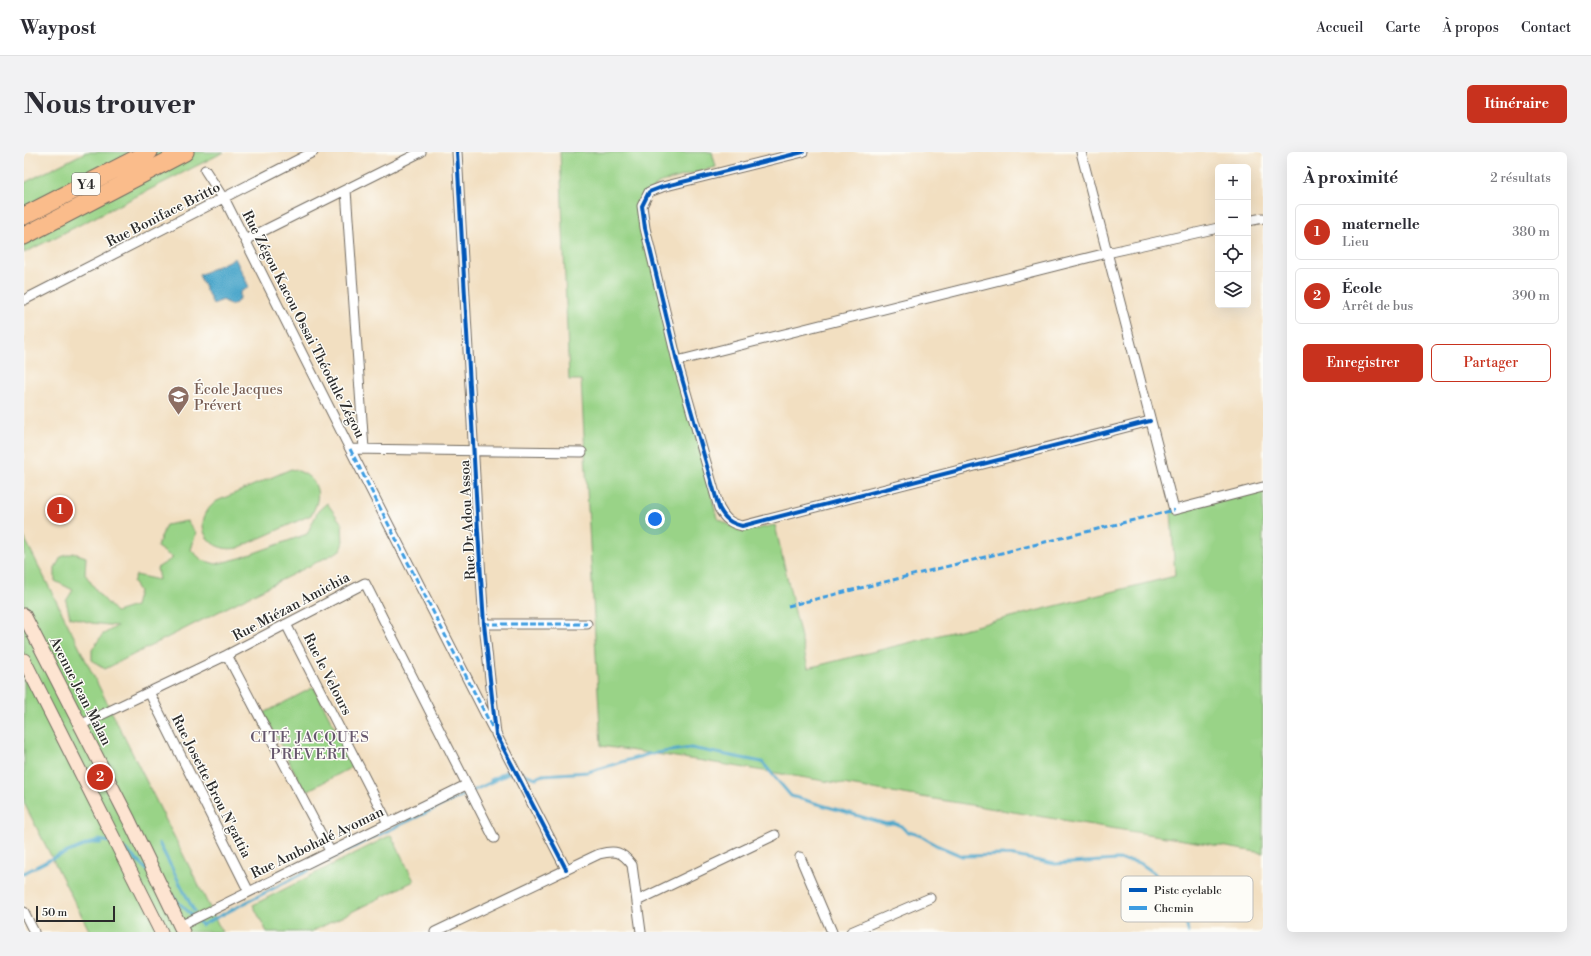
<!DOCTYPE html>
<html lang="fr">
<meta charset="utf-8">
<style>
body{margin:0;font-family:"Libre Bodoni",serif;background:#f2f2f3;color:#2b2b33}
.controls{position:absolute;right:12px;top:12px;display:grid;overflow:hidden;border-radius:6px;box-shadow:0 4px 16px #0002}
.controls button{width:36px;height:36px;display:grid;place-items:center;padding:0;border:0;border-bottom:1px solid #e1e1e2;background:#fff;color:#2b2b33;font:20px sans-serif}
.scale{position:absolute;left:12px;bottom:10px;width:79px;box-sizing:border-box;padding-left:4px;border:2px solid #2b2b2b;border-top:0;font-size:11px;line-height:14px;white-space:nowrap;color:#2b2b2b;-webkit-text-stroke:3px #fdfcf7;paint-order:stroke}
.you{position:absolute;left:631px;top:367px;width:14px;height:14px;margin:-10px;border:3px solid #fff;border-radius:50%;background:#1a73e8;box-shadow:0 0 0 6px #1a73e833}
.badge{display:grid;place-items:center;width:26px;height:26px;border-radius:50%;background:#c8321e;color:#fff;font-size:13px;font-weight:700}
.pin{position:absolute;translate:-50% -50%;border:2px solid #fff;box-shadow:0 1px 4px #0006}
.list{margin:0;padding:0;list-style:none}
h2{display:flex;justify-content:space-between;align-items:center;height:52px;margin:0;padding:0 16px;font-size:17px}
h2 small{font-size:13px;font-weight:400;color:#7c7c81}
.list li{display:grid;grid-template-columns:26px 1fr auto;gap:12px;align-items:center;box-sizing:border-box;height:56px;margin:0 8px 8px;padding:0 8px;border:1px solid #e1e1e2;border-radius:6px}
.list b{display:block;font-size:15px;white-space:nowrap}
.list p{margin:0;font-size:13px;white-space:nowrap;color:#7c7c81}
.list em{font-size:13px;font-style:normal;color:#7c7c81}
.actions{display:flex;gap:8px;padding:12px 16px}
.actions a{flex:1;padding:9px 0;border:1px solid #c8321e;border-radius:6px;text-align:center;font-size:14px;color:#c8321e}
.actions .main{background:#c8321e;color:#fff}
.icon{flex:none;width:22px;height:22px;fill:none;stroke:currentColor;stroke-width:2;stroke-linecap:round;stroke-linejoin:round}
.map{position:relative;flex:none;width:1239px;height:780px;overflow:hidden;border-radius:6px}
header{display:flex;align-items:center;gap:24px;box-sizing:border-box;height:56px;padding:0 20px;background:#fff;border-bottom:1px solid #e1e1e2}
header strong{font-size:19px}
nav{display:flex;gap:22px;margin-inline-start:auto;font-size:14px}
.intro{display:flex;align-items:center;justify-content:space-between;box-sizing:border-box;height:96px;padding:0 24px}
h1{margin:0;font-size:28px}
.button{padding:10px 18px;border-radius:6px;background:#c8321e;color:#fff;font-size:14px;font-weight:700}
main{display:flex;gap:24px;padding:0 24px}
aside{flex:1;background:#fff;border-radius:6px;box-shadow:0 4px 16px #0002}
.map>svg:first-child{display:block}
.green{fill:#99d387;stroke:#627f59}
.water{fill:#4da7cb;stroke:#3c697b}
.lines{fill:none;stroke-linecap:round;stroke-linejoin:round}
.stream{stroke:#4da7cb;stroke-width:3}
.street-casing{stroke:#716a60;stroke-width:11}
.secondary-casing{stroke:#716a60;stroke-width:15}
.highway-casing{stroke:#716a60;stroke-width:19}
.street{stroke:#fff;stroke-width:9}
.secondary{stroke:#fde4d1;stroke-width:13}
.highway{stroke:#fabc8b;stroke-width:17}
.quiet{stroke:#3d9ce1;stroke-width:3;stroke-dasharray:6 3;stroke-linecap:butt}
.cycleway-casing{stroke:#fdfcf7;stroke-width:6}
.cycleway{stroke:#0057b8;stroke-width:4}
.labels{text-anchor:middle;stroke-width:3;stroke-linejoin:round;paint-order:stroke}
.shield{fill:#fdfcf7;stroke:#6a6a68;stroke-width:1}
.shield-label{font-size:13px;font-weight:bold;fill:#2b2b2b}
.street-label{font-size:14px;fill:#2b2b2b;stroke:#fdfcf7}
.education-label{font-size:14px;fill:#785e54;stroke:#fdfcf7;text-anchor:start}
.neighbourhood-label{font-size:15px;letter-spacing:1px;fill:#66576d;stroke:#fdfcf7}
.key{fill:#fdfcf7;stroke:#bebdba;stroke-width:1}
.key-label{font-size:11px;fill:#2b2b2b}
</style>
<header>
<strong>Waypost</strong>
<nav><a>Accueil</a><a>Carte</a><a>À propos</a><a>Contact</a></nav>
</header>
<div class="intro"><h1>Nous trouver</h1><a class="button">Itinéraire</a></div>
<main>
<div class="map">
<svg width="1239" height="780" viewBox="0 0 1239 780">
<rect width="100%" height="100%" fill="#fdfcf7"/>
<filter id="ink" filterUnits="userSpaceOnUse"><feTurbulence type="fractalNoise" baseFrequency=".025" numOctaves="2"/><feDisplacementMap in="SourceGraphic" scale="8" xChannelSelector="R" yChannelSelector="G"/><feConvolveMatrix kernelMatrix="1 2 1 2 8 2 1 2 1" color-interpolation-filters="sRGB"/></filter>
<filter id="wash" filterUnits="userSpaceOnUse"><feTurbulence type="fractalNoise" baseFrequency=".012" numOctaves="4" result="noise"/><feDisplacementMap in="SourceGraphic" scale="16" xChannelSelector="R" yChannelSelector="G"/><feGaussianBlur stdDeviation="0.9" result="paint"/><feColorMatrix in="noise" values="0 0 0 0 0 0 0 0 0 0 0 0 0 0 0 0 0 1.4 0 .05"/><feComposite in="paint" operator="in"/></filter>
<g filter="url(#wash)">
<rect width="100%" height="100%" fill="#f2dfc1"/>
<!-- green -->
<path class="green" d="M62 0H200L0 101V31Z
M536 0H688L692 15 634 31 616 54 693 366 718 380 751 373 784 516 1151 424 1147 359 1239 338V701L679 609 577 594 557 228H545Z
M267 317C292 322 301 341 287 363L214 396C181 402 166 368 193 349Z
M303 351 318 372 319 393 317 398 81 517 68 508V498L78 483 93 474 68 471 46 465 42 449 49 438 31 429V416L37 405 50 401 62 405 61 422 75 442 92 460 111 454 115 439 109 430 112 423 135 428 133 416 149 406 133 395 142 373 163 369 172 381 167 398 178 408 192 412 216 406 283 382 294 359Z
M0 385 198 780H66L0 651Z
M290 535 330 614 281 640 240 561Z
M367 683 390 729 287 780H243L229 753Z"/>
<!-- water -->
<path class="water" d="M211 106 225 135 216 140V146L212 151 207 153 199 148 189 152 175 123Z"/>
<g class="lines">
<!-- stream -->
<path class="stream" d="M467 628 485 618
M69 691H77
M135 691 170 759
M101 697 124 719
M0 721 29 706 74 688 87 690
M146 742 178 773 344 688 491 619 512 626 519 623 564 620 625 602 667 596 738 610 767 644 862 672 870 671 877 674 882 679 897 684 912 693 938 704 985 703 1031 712 1093 708 1108 709 1116 711 1129 720 1145 737 1151 752 1163 774 1164 780"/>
</g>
</g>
<g filter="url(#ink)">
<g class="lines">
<defs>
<path id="street" d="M433 0 454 379 460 472 472 582 542 717
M779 0 638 35 625 40 618 54 621 76 653 209 695 356C701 367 706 371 718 374L1126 269
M1057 0 1150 358 1239 335
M181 18 203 52 326 297 558 300
M322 38 340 297
M1224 69 1239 66
M221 88 397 0
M0 148 289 0
M653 209 1083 101 1194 76
M326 297 469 577
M262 472 364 671
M460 472H563
M203 503 306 699
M125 540 225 740
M56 573 203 503 341 431 470 686
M776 705 808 780
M613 749 751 683
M0 760 10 780
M156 774 442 633
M411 780 575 702C591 698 598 699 608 713L617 780
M827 780 906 746"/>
<path id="secondary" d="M0 463 105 668 159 780
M0 508 137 780"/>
<path id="highway" d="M0 64 125 0
M0 84 161 0"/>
</defs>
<!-- street casing -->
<use href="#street" class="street-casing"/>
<!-- secondary casing -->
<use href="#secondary" class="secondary-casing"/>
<!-- highway casing -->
<use href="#highway" class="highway-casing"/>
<!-- street -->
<use href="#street" class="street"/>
<!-- secondary -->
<use href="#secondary" class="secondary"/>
<!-- highway -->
<use href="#highway" class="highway"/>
<!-- quiet -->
<path class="quiet" d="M326 297 468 575
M764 454 1150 358
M460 472H563"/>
<defs>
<path id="cycleway" d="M433 0 454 379 460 472 472 582 542 717
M779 0 638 35 625 40 618 54 621 76 653 209 695 356C701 367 706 371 718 374L1126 269"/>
</defs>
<!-- cycleway casing -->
<use href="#cycleway" class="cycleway-casing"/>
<!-- cycleway -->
<use href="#cycleway" class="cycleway"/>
</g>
</g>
<!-- icons -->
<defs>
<symbol id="school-pin" viewBox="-11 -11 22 30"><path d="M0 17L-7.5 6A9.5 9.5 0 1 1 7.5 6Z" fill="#8d6e63" stroke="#fdfcf7"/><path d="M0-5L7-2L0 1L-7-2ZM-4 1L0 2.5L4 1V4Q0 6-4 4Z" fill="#fff"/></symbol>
</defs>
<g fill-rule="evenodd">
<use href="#school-pin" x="142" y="232" width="25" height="34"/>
</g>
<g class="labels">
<!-- shield labels -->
<rect class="shield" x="48" y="21" width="28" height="22" rx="3"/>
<g class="shield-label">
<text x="62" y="37">Y4</text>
</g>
<!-- street labels -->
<g class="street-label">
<text transform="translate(139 62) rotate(-27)" y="5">Rue Boniface Britto</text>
<text transform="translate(280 172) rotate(63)" y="5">Rue Zégou Kacou Ossai Théodule Zégou</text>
<text transform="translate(443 368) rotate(-93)" y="5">Rue Dr Adou Assoa</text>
<text transform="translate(267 454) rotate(-28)" y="5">Rue Miézan Amichia</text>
<text transform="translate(304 522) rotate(63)" y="5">Rue le Velours</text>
<text transform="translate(57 539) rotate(63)" y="5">Avenue Jean Malan</text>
<text transform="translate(188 634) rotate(63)" y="5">Rue Josette Brou N'gattia</text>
<text transform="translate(293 690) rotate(-26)" y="5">Rue Ambohalé Ayoman</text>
</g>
<!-- education labels -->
<g class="education-label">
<text x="170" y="242">École Jacques<tspan x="170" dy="16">Prévert</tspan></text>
</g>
<!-- neighbourhood labels -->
<g class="neighbourhood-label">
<text x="286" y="590">CITÉ JACQUES<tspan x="286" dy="17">PRÉVERT</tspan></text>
</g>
</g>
<!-- legend -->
<rect x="1097" y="724" width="132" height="46" rx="6" class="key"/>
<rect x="1105" y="736" width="18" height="4" fill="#0057b8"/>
<rect x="1105" y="754" width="18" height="4" fill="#3d9ce1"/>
<g class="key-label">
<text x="1130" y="742">Piste cyclable</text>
<text x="1130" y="760">Chemin</text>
</g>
</svg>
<div class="controls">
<button>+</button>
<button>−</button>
<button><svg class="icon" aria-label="locate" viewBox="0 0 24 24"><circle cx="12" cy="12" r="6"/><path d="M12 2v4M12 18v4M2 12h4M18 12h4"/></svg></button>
<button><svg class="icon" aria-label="layers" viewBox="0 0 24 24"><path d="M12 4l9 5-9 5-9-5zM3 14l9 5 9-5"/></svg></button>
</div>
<div class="scale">50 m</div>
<div class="you"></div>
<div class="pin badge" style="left:36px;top:358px">1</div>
<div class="pin badge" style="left:76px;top:625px">2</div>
</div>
<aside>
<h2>À proximité<small>2 résultats</small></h2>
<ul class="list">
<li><span class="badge">1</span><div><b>maternelle</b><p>Lieu</p></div><em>380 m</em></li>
<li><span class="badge">2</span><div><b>École</b><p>Arrêt de bus</p></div><em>390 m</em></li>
</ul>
<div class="actions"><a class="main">Enregistrer</a><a>Partager</a></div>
</aside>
</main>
